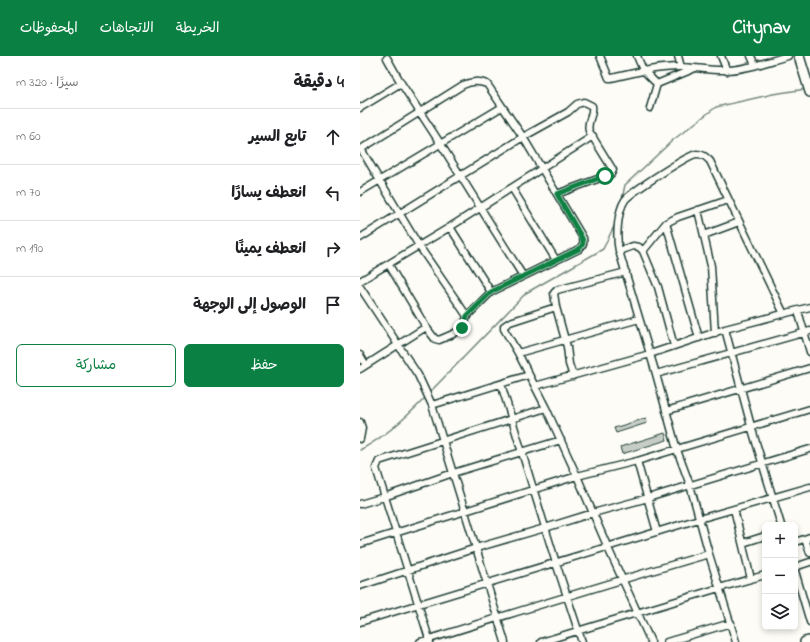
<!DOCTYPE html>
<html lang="ar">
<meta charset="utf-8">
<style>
body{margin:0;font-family:"Indie Flower","Playpen Sans Arabic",sans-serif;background:#f2f2f2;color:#202124;direction:rtl}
.controls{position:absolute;right:12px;bottom:12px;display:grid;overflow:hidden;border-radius:6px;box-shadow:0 2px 6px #0003}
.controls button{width:36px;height:36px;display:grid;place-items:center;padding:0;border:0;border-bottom:1px solid #e0e0e0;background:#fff;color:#202124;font:20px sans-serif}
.stop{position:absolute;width:12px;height:12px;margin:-9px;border:3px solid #0b8043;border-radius:50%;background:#fff}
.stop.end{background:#0b8043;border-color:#fff;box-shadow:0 1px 4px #0008}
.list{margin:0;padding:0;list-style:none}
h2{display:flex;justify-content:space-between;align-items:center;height:52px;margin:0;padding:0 16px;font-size:17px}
h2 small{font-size:13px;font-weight:400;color:#757577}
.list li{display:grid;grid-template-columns:26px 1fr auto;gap:12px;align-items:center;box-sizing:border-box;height:56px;padding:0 16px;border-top:1px solid #e0e0e0}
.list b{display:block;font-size:15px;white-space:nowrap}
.list em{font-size:13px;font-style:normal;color:#757577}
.actions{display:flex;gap:8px;padding:12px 16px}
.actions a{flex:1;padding:9px 0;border:1px solid #0b8043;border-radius:6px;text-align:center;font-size:14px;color:#0b8043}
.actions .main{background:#0b8043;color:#fff}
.icon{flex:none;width:22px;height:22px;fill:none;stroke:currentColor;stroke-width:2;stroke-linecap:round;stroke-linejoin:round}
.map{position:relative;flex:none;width:450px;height:586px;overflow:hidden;direction:ltr}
header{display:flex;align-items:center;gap:24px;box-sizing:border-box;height:56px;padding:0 20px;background:#0b8043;color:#fff}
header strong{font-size:19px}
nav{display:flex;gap:22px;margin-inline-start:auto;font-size:14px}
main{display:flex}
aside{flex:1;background:#fff}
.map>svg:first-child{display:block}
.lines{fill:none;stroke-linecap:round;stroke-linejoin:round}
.stream{stroke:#75877f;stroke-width:1.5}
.building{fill:#c6cdc7;stroke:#1f3d34}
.street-casing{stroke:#1f3d34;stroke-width:9}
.secondary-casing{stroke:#1f3d34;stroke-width:12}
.street{stroke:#fdfcf7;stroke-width:6}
.secondary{stroke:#fdfcf7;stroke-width:9}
.route{stroke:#0b8043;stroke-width:5}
</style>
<header>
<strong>Citynav</strong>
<nav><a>الخريطة</a><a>الاتجاهات</a><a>المحفوظات</a></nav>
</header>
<main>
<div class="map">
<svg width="450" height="586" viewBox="0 0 450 586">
<rect width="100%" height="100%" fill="#fdfcf7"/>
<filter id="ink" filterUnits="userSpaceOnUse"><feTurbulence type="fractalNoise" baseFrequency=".025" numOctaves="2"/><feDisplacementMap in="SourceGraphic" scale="8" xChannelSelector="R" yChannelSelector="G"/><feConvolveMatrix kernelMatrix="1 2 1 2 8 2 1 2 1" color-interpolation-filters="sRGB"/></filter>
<g filter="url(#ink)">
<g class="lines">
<!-- stream -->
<path class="stream" d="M262 143 265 129 313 84 356 51 413 38 446 33
M69 337 166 237 243 193 256 166
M0 394C24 381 46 362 65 342"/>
</g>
<!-- building -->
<path class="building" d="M286 362 287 367 256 377 254 372Z
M305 377 307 384 262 398 260 391Z"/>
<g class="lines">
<defs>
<path id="street" d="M240 0 249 22H251C274 17 296 11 320 11 335 11 351 15 366 14 386 14 409 5 428 0
M277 0 283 14 297 28
M318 0 321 11
M361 0 367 15
M391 0 395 9
M27 2 41 27 80 87 163 220
M297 28 333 13
M0 52 41 27
M290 52 297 28
M1 93 103 29C112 25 118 25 127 28L163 81 223 182C224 187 223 189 219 193L131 236 107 260 105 267 102 273 93 278 79 284 75 283 66 271
M0 94 1 93 59 190 107 260
M152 132 196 204
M0 136 142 51
M338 154 351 210 355 277
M306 167 339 282
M90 171 131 236
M344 179 379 166
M0 182 163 81 208 56 217 48 224 46 232 50C234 60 226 65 229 75L253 114 251 118 197 138
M259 195 273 190 279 191 283 195 298 231 314 290
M283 195 306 167 318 161 368 144
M0 225 90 171 233 80
M0 231 58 319 72 349 145 586
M196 251 150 266 144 270V273L158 297 186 352 217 420 248 492 291 586
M438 255 450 296
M365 273 391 370 421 469
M158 297 279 263
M0 299 6 309
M0 313 66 271 29 209
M296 318 450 275
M213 320 209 308 207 291 196 251 194 237 197 234 266 216
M141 328 196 507 222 586
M175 330 290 298 365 273 450 251
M72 349 169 319
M306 355 450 312
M0 366 2 372 0 383
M277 405 297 476
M0 448 24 441 93 417 201 384
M374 453 391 523
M445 483 450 497
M435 486 450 481
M383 487 405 480
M0 488 217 420 277 405 450 353
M435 511 450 506
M435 515 450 566
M0 530 116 492 185 472 233 457 288 442 450 393
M0 566 339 463 450 431
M60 586C156 556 252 526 349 498
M70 586 16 412 19 405 186 352
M181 586 359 532 405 519
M307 586 371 567
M376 586 349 498 330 429 317 394 296 318 259 195C256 182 257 156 265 144 270 137 329 98 337 98 343 98 346 101 350 105L424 258"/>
<path id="secondary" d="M439 0 450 36
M445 586 450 585"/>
</defs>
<!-- street casing -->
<use href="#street" class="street-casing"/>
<!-- secondary casing -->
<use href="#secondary" class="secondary-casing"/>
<!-- street -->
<use href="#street" class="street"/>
<!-- secondary -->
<use href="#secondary" class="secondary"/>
</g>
</g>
<g class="lines" filter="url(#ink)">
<!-- route -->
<path class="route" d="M102 272 105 267 107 260 131 236 219 193C223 189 224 187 222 182L197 138 245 120"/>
</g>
</svg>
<div class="controls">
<button>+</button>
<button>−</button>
<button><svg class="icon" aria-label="layers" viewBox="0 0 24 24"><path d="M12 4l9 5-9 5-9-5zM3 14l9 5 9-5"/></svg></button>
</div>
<div class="stop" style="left:245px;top:120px"></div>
<div class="stop end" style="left:102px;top:272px"></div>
</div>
<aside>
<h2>4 دقيقة<small>سيرًا · 320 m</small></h2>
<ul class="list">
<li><svg class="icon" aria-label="ahead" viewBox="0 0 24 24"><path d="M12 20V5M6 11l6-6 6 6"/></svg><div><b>تابع السير</b></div><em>60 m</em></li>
<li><svg class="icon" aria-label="left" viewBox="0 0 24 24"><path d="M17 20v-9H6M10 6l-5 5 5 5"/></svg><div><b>انعطف يسارًا</b></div><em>70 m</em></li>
<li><svg class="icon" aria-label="right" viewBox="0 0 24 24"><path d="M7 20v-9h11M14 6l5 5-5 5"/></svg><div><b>انعطف يمينًا</b></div><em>190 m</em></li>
<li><svg class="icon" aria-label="arrive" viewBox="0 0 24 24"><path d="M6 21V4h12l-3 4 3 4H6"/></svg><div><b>الوصول إلى الوجهة</b></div></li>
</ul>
<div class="actions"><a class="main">حفظ</a><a>مشاركة</a></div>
</aside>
</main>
